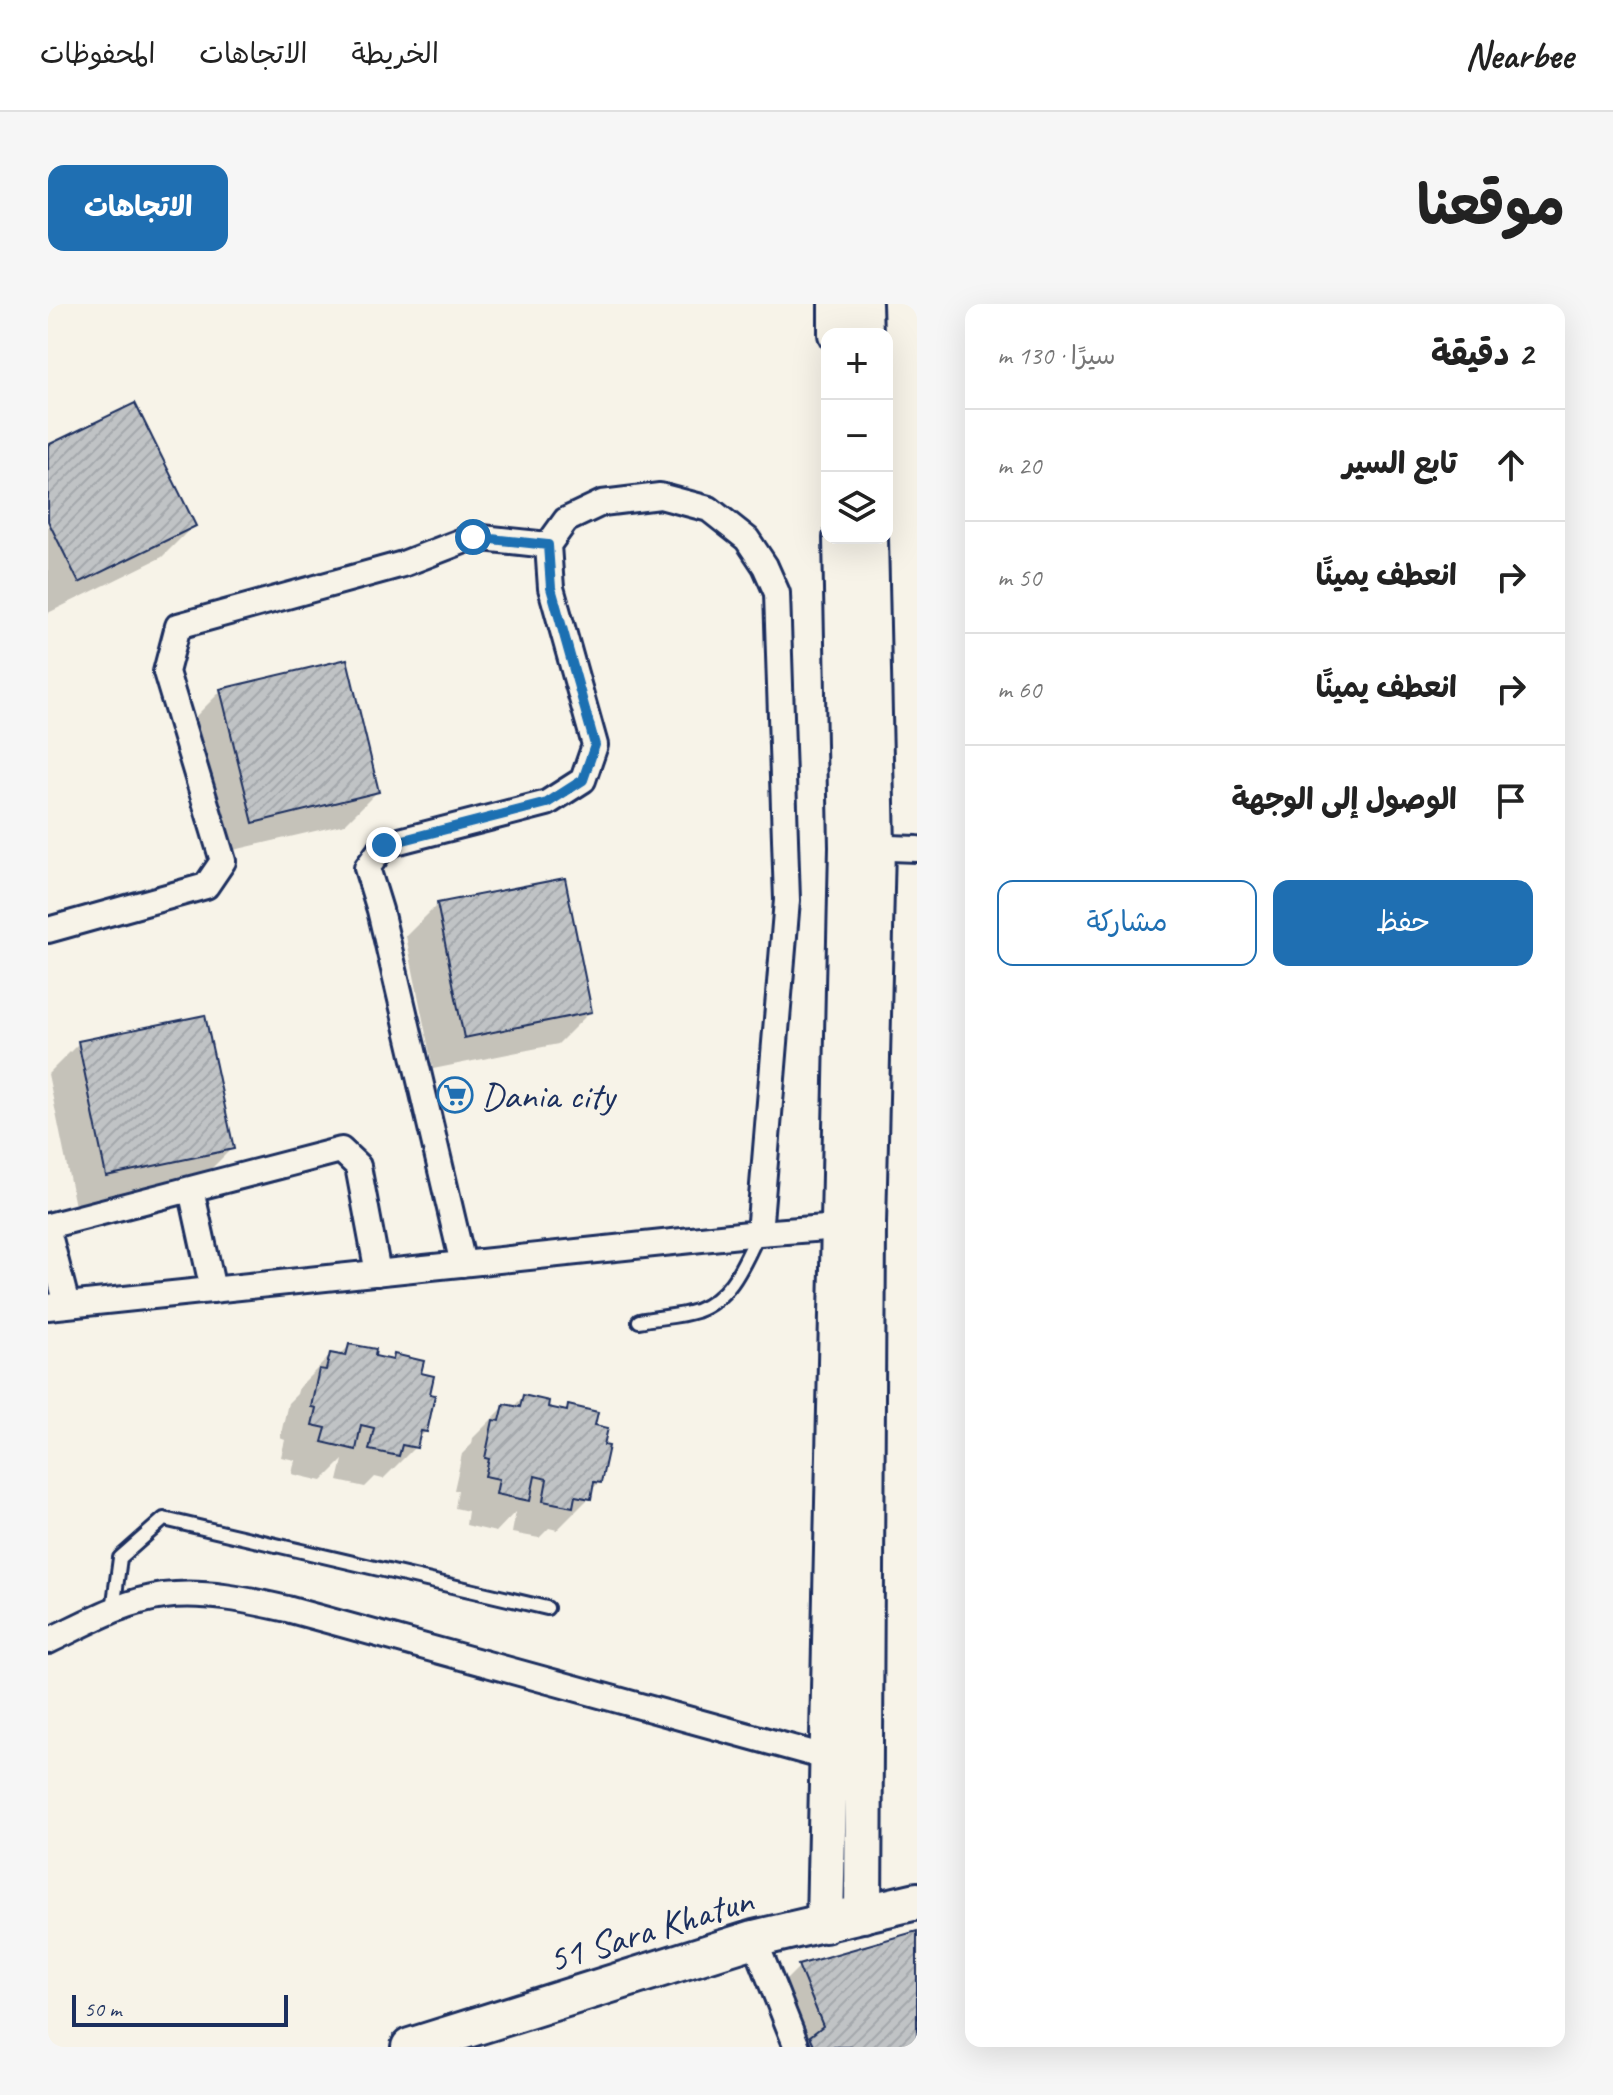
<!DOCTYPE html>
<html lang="ar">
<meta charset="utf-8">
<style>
body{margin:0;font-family:Caveat,"Playpen Sans Arabic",sans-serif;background:#f6f6f6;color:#222;direction:rtl}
.controls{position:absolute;right:24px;top:24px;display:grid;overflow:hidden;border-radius:16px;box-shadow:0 8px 32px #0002}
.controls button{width:72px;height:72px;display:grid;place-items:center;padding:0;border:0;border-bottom:2px solid #e0e0e0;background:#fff;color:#222;font:40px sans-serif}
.scale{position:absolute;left:24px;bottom:20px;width:216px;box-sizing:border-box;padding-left:8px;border:4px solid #1b2f5e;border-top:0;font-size:22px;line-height:28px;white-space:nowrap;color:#1b2f5e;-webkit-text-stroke:6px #f7f3e8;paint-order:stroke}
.stop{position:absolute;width:24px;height:24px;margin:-18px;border:6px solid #1f6fb2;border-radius:50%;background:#fff}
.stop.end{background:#1f6fb2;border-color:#fff;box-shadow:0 2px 8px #0008}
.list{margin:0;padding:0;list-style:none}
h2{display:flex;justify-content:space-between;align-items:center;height:104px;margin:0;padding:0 32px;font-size:34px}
h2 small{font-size:26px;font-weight:400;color:#767676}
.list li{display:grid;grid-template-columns:52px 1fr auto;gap:24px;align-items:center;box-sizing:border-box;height:112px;padding:0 32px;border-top:2px solid #e0e0e0}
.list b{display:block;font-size:30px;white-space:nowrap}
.list em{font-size:26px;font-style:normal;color:#767676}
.actions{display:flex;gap:16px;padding:24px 32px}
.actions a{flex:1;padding:18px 0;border:2px solid #1f6fb2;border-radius:16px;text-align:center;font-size:28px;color:#1f6fb2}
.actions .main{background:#1f6fb2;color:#fff}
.icon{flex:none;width:44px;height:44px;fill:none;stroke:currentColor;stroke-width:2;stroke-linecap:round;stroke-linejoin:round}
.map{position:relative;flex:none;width:869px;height:1743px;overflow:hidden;direction:ltr;border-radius:16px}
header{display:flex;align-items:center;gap:48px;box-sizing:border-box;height:112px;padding:0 40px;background:#fff;border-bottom:2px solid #e0e0e0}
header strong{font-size:38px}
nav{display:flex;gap:44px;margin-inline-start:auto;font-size:28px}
.intro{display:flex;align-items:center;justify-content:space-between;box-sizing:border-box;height:192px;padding:0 48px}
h1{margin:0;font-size:56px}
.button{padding:20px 36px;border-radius:16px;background:#1f6fb2;color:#fff;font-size:28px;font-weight:700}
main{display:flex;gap:48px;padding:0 48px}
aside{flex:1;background:#fff;border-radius:16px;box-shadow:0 8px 32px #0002}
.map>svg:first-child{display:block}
.shadow{fill:#0003}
.building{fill:url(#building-hatch);stroke:#1b2f5e;stroke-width:2}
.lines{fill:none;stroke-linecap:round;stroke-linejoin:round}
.lane-casing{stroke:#1b2f5e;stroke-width:18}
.street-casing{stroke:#1b2f5e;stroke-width:30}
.secondary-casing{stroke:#1b2f5e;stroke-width:42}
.lane{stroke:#f7f3e8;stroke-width:12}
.street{stroke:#f7f3e8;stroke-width:24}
.secondary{stroke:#f7f3e8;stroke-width:36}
.route{stroke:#1f6fb2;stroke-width:10}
.labels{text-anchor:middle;stroke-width:8;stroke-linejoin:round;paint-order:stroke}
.poi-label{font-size:38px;fill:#1b2f5e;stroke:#f7f3e8;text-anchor:start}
.street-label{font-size:38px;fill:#1b2f5e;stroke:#f7f3e8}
</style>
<header>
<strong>Nearbee</strong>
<nav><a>الخريطة</a><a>الاتجاهات</a><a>المحفوظات</a></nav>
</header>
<div class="intro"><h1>موقعنا</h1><a class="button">الاتجاهات</a></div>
<main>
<aside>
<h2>2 دقيقة<small>سيرًا · 130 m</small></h2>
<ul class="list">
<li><svg class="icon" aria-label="ahead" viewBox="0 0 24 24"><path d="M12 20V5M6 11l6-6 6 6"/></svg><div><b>تابع السير</b></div><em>20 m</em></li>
<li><svg class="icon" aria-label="right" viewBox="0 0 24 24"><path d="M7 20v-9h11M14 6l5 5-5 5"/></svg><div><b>انعطف يمينًا</b></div><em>50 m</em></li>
<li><svg class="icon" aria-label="right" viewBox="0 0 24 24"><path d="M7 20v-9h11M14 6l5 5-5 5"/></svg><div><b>انعطف يمينًا</b></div><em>60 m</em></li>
<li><svg class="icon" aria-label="arrive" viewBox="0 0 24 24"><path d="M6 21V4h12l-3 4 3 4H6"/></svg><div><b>الوصول إلى الوجهة</b></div></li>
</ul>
<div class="actions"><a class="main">حفظ</a><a>مشاركة</a></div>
</aside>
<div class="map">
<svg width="869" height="1743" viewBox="0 0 869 1743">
<defs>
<pattern id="building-hatch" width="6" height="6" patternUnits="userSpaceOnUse" patternTransform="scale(2)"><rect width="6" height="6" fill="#c0c3c5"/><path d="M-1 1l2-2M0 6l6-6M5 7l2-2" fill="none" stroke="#a4a8ac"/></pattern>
</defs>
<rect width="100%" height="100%" fill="#f7f3e8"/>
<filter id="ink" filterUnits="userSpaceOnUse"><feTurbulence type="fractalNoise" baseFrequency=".0125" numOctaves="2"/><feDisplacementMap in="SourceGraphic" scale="16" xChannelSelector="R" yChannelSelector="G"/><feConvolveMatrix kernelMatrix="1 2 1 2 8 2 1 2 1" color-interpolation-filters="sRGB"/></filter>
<g filter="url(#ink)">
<!-- shadow -->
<path class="shadow" d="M0 143 146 221 114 253 0 309Z
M173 387 329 488 297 520 173 549 141 419Z
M390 600 542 708 510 740 385 765 358 632Z
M31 739 183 845 151 877 27 902 0 770Z
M301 1042 324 1054 343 1057 347 1053 371 1071 378 1127 369 1136 367 1143 335 1175 327 1173 317 1183 290 1177 295 1156 274 1177 244 1170 247 1156 233 1153 237 1136 232 1134 240 1099 249 1090 251 1083 283 1051 291 1052Z
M475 1093 498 1104 516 1108 521 1104 545 1122 551 1178 542 1188 541 1194 509 1226 501 1224 491 1234 464 1229 468 1207 448 1228 418 1221 420 1207 407 1204 410 1186H406L414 1150 424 1140 425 1134 457 1102 464 1104Z
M869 1629V1743H754L734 1680 751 1663Z"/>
<!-- building -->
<path class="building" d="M87 99 148 222 31 279 0 217V141Z
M299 355 331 488 205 519 172 385Z
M517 574 544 708 416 734 389 599Z
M157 711 186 845 58 872 30 737Z
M301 1040 328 1045 327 1052 345 1056 346 1050 376 1057 373 1069 386 1072 382 1090 387 1091 379 1128 373 1127 369 1144 354 1141 351 1152 321 1146 326 1124 313 1121 308 1146 274 1138 278 1124 264 1121 268 1104 263 1103 271 1065 278 1066 282 1049 298 1052Z
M475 1091 501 1097 500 1103 519 1107 520 1101 550 1108 547 1121 560 1124 556 1141 561 1142 553 1179 546 1178 543 1195 527 1192 525 1203 495 1197 499 1175 487 1172 482 1197 448 1190 451 1175 437 1172 441 1155 437 1154 445 1116 452 1117 456 1100 472 1103Z
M869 1627V1743H767L762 1732 775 1722 750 1661Z"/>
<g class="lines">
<defs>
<path id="lane" d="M591 1017C609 1013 630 1013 648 1007 683 994 695 961 710 930
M65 1306 72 1254 116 1215 499 1304"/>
<path id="street" d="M814 543 869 545
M0 626 158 582 175 557 118 368 130 322 355 260 425 233 500 241
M143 885 165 986
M0 922 293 846 310 862 330 969
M0 927 19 1001
M415 960 332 606 319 564 336 541 499 499 535 476 547 441 503 284 500 241 518 216 554 199 612 192 661 205 699 235 717 262 729 289 739 596 711 929
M0 1003 711 929 805 922
M0 1337C37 1320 75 1297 116 1292 156 1287 200 1296 239 1305L781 1454
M706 1635 749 1743"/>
<path id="secondary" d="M789 0V30
M815 0 816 30
M815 1610 819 921 828 543 821 234
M777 1620 800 543 794 234
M362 1743 706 1635 869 1597"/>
</defs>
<!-- lane casing -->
<use href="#lane" class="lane-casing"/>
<!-- street casing -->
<use href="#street" class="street-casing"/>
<!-- secondary casing -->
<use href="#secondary" class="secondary-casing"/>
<!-- lane -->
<use href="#lane" class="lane"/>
<!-- street -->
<use href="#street" class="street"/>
<!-- secondary -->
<use href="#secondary" class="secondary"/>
</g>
</g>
<g class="lines" filter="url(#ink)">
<!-- route -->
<path class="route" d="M336 541 499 499 535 476 547 441 503 284 500 241 425 233"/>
</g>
<!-- icons -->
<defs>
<symbol id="supermarket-ring" viewBox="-11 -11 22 22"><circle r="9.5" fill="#f7f3e8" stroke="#1f6fb2" stroke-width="1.5"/><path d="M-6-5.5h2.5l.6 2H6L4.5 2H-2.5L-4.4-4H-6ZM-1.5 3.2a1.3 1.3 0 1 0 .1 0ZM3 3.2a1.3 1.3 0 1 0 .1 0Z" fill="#1f6fb2"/></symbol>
</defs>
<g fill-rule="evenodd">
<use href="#supermarket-ring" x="387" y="771" width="40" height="40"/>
</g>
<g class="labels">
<!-- poi labels -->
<g class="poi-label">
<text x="433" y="804">Dania city</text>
</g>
<!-- street labels -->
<g class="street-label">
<text transform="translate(602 1625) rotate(-17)" y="13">51 Sara Khatun</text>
</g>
</g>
</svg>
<div class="controls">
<button>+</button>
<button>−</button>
<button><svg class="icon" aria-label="layers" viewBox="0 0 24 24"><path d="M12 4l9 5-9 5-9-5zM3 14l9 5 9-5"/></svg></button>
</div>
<div class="scale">50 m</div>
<div class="stop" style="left:425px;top:233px"></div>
<div class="stop end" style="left:336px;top:541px"></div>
</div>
</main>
